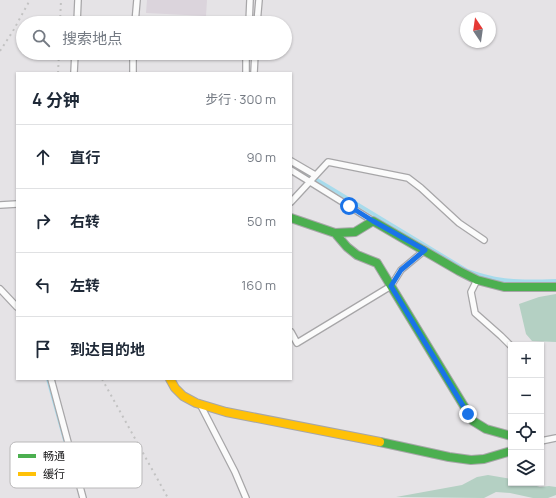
<!DOCTYPE html>
<html lang="zh">
<meta charset="utf-8">
<style>
body{margin:0;font-family:Manrope,"Noto Sans SC",sans-serif;background:#f2f2f3;color:#1f2937}
.controls{position:absolute;right:12px;bottom:12px;display:grid;overflow:hidden;border-radius:0px;box-shadow:0 1px 3px #0004}
.controls button{width:36px;height:36px;display:grid;place-items:center;padding:0;border:0;border-bottom:1px solid #e0e1e3;background:#fff;color:#1f2937;font:20px sans-serif}
.compass{position:absolute;left:460px;top:12px;width:36px;height:36px;border-radius:50%;background:#fff;box-shadow:0 1px 3px #0004;rotate:347deg}
.stop{position:absolute;width:12px;height:12px;margin:-9px;border:3px solid #1a73e8;border-radius:50%;background:#fff}
.stop.end{background:#1a73e8;border-color:#fff;box-shadow:0 1px 4px #0008}
.list{margin:0;padding:0;list-style:none}
h2{display:flex;justify-content:space-between;align-items:center;height:52px;margin:0;padding:0 16px;font-size:17px}
h2 small{font-size:13px;font-weight:400;color:#747a83}
.list li{display:grid;grid-template-columns:26px 1fr auto;gap:12px;align-items:center;box-sizing:border-box;height:64px;padding:0 16px;border-top:1px solid #e0e1e3}
.list b{display:block;font-size:15px;white-space:nowrap}
.list em{font-size:13px;font-style:normal;color:#747a83}
.icon{flex:none;width:22px;height:22px;fill:none;stroke:currentColor;stroke-width:2;stroke-linecap:round;stroke-linejoin:round}
.map{position:relative;flex:none;width:556px;height:498px;overflow:hidden}
.search{position:absolute;background:#fff;box-shadow:0 1px 3px #0004;left:16px;top:16px;width:276px;height:44px;display:flex;align-items:center;gap:10px;box-sizing:border-box;padding:0 14px;border-radius:22px;color:#747a83;font-size:15px}
.panel{position:absolute;background:#fff;box-shadow:0 1px 3px #0004;left:16px;top:72px;width:276px;height:308px;border-radius:0px}
.map>svg:first-child{display:block}
.built{fill:#dbd4dc}
.grass{fill:#b4d0c3}
.water{fill:#a7dbec}
.lines{fill:none;stroke-linecap:round;stroke-linejoin:round}
.stream{stroke:#a7dbec;stroke-width:2}
.street-casing{stroke:#a7a6a8;stroke-width:8}
.fast-casing{stroke:#a7a6a8;stroke-width:10}
.slow-casing{stroke:#a7a6a8;stroke-width:10}
.street{stroke:#fbfbfb;stroke-width:5.5}
.fast{stroke:#4caf50;stroke-width:8}
.slow{stroke:#ffc107;stroke-width:8}
.rail{stroke:#c2c2c2;stroke-width:2;stroke-dasharray:2 4;stroke-linecap:butt}
.route{stroke:#1a73e8;stroke-width:5}
.key{fill:#fff;stroke:#b9b8b9;stroke-width:1}
.key-label{font-size:11px;fill:#151416}
</style>
<div class="map">
<svg width="556" height="498" viewBox="0 0 556 498">
<rect width="100%" height="100%" fill="#e5e3e6"/>
<!-- built -->
<path class="built" d="M147 0H207L206 16 146 13Z"/>
<!-- grass -->
<path class="grass" d="M556 294V342L532 341 526 334 519 304 539 297Z
M488 475 511 479V483H527L540 487 549 486 556 487V495L548 498H533L510 493 496 492 484 498 396 497 462 485 477 477Z"/>
<!-- water -->
<path class="water" d="M291 162 468 269C501 281 522 280 556 279V283C524 286 494 284 464 271L291 166Z"/>
<g class="lines">
<!-- stream -->
<path class="stream" d="M47 379 75 480"/>
<defs>
<path id="street" d="M77 23 78 0
M135 23 137 0
M249 23 250 0
M257 23 259 0
M74 73 75 53
M133 73V53
M246 73V53
M254 73 255 53
M291 161 315 175
M291 170 373 221
M291 202 328 162 408 178 421 188 459 223 484 240
M0 205 17 204
M477 280 471 292 475 313 501 336 511 346
M0 289 17 307
M291 332 297 343 391 286 401 270 425 250
M51 379 83 498
M200 404 235 472 246 498
M541 441 556 438"/>
<path id="fast" d="M291 218 335 233 347 247 357 255 377 263 473 421 486 429 511 436
M335 233 355 232 373 221 459 271 477 280 504 287H556
M380 442 449 457 471 460 484 459 511 451"/>
<path id="slow" d="M170 379 175 388 183 396 196 403 226 412 380 442"/>
</defs>
<!-- street casing -->
<use href="#street" class="street-casing"/>
<!-- fast casing -->
<use href="#fast" class="fast-casing"/>
<!-- slow casing -->
<use href="#slow" class="slow-casing"/>
<!-- street -->
<use href="#street" class="street"/>
<!-- fast -->
<use href="#fast" class="fast"/>
<!-- slow -->
<use href="#slow" class="slow"/>
<!-- rail -->
<path class="rail" d="M60 23 61 0
M0 51 13 31 30 0
M58 73 59 53
M102 379 168 498"/>
</g>
<g class="lines">
<!-- route -->
<path class="route" d="M349 206 373 221 425 250 401 270 391 286 468 414"/>
</g>
<!-- legend -->
<rect x="10" y="442" width="132" height="46" rx="6" class="key"/>
<rect x="18" y="454" width="18" height="4" fill="#4caf50"/>
<rect x="18" y="472" width="18" height="4" fill="#ffc107"/>
<g class="key-label">
<text x="43" y="460">畅通</text>
<text x="43" y="478">缓行</text>
</g>
</svg>
<div class="controls">
<button>+</button>
<button>−</button>
<button><svg class="icon" aria-label="locate" viewBox="0 0 24 24"><circle cx="12" cy="12" r="6"/><path d="M12 2v4M12 18v4M2 12h4M18 12h4"/></svg></button>
<button><svg class="icon" aria-label="layers" viewBox="0 0 24 24"><path d="M12 4l9 5-9 5-9-5zM3 14l9 5 9-5"/></svg></button>
</div>
<svg class="compass" viewBox="-18 -18 36 36"><path d="M0-13l5 13h-10z" fill="#e53935"/><path d="M0 13l5-13h-10z" fill="#747a83"/></svg>
<div class="stop" style="left:349px;top:206px"></div>
<div class="stop end" style="left:468px;top:414px"></div>
<div class="search"><svg class="icon" aria-label="search" viewBox="0 0 24 24"><circle cx="10" cy="10" r="6"/><path d="M15 15l6 6"/></svg>搜索地点</div>
<section class="panel">
<h2>4 分钟<small>步行 · 300 m</small></h2>
<ul class="list">
<li><svg class="icon" aria-label="ahead" viewBox="0 0 24 24"><path d="M12 20V5M6 11l6-6 6 6"/></svg><div><b>直行</b></div><em>90 m</em></li>
<li><svg class="icon" aria-label="right" viewBox="0 0 24 24"><path d="M7 20v-9h11M14 6l5 5-5 5"/></svg><div><b>右转</b></div><em>50 m</em></li>
<li><svg class="icon" aria-label="left" viewBox="0 0 24 24"><path d="M17 20v-9H6M10 6l-5 5 5 5"/></svg><div><b>左转</b></div><em>160 m</em></li>
<li><svg class="icon" aria-label="arrive" viewBox="0 0 24 24"><path d="M6 21V4h12l-3 4 3 4H6"/></svg><div><b>到达目的地</b></div></li>
</ul>
</section>
</div>
